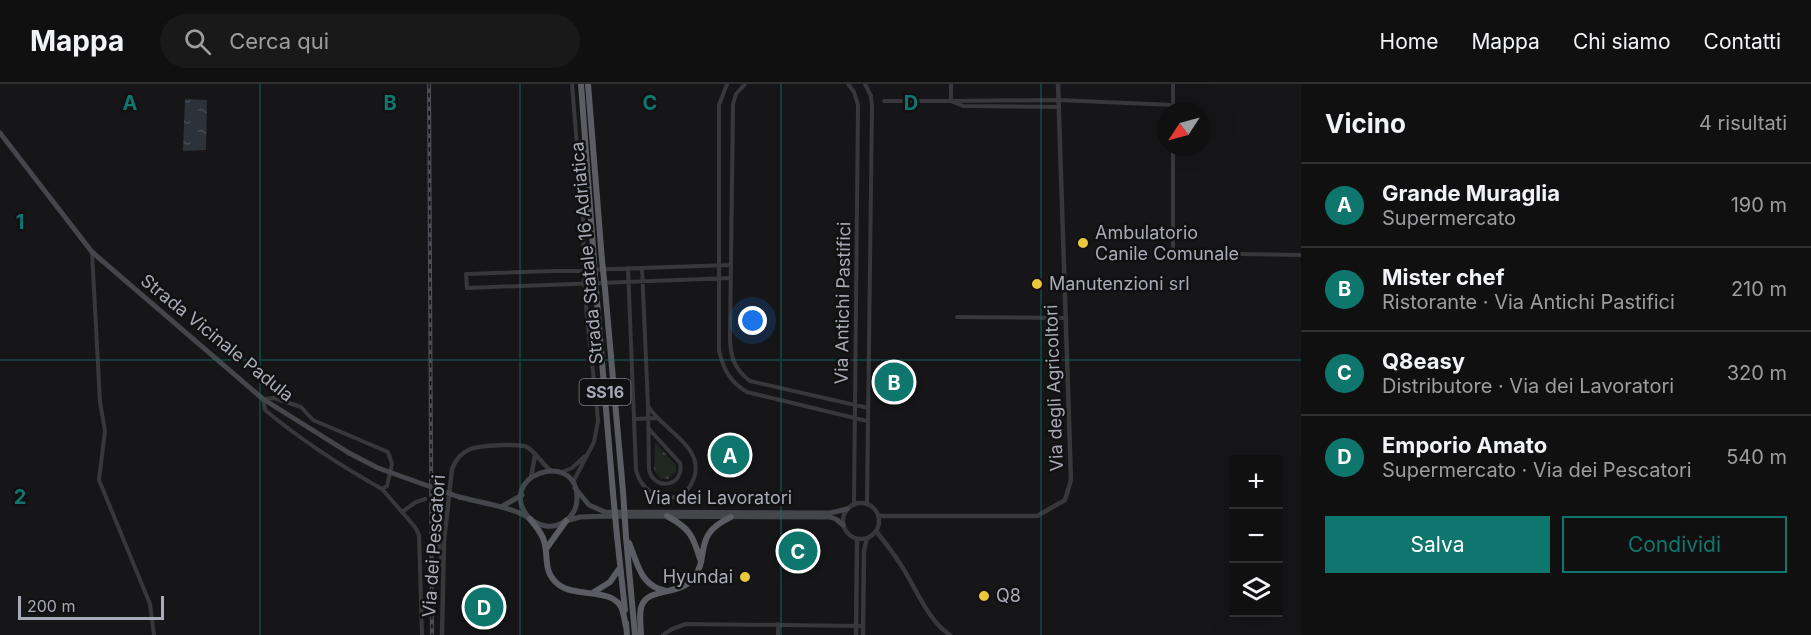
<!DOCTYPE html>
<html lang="it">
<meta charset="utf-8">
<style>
body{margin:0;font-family:Inter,sans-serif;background:#19191a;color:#f1f3f6}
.controls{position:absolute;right:18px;bottom:18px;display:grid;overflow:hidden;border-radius:0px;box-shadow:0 6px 24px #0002}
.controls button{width:54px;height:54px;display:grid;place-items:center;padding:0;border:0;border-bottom:2px solid #303031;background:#101011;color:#f1f3f6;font:30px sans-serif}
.compass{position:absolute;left:1157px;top:18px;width:54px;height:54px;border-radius:50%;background:#101011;box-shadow:0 6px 24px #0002;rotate:234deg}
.scale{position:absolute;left:18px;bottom:15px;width:146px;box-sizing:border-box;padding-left:6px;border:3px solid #a8aab7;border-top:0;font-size:16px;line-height:21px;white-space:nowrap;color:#a8aab7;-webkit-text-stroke:4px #111012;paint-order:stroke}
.you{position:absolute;left:753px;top:237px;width:21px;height:21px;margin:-15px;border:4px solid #fff;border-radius:50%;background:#1a73e8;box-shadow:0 0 0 9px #1a73e833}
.badge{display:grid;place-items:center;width:39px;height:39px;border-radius:50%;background:#0f766e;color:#fff;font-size:20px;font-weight:700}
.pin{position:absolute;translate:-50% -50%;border:3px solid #fff;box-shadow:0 2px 6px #0006}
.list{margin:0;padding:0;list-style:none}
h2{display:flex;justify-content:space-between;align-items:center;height:78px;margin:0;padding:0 24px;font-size:26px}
h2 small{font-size:20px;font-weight:400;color:#9c9d9f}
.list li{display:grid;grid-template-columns:39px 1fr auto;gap:18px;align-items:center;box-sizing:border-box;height:84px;padding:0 24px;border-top:2px solid #303031}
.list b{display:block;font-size:22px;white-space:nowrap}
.list p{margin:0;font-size:20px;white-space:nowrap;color:#9c9d9f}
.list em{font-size:20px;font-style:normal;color:#9c9d9f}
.actions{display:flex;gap:12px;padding:18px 24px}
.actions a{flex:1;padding:14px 0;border:2px solid #0f766e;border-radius:0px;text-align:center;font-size:21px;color:#0f766e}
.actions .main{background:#0f766e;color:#fff}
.icon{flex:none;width:33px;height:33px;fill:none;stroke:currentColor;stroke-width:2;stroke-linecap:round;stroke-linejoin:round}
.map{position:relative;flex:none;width:1301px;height:551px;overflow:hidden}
header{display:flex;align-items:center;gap:36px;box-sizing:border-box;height:84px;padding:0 30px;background:#101011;border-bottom:2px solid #303031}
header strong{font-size:28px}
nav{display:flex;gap:33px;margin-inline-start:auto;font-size:21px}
.search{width:420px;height:54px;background:#19191a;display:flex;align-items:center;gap:15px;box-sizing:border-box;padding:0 21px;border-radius:33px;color:#9c9d9f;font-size:22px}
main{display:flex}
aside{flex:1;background:#101011}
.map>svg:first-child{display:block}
.forest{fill:url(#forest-firs)}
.water{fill:url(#water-ripples)}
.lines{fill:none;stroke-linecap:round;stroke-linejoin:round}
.minor{stroke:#37373c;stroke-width:4}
.tertiary{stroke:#37373c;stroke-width:4.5}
.secondary{stroke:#45454c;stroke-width:5}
.trunk{stroke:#5b5c64;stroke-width:6}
.rail-casing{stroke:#4c4c53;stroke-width:4}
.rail{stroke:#111012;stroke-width:1.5;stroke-dasharray:4.5;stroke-linecap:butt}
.secondary-bridge{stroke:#45454c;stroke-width:5}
.trunk-bridge{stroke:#5b5c64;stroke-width:6}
.grid{fill:none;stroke:#0f766e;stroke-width:1.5;stroke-opacity:0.55}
.poi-dot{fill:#e9c93b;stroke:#111012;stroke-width:2}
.labels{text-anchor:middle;stroke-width:5;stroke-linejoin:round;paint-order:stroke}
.shield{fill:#111012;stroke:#7b7c86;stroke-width:1.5}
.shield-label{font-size:16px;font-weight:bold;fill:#a8aab7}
.poi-label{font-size:18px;fill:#a8aab7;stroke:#111012;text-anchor:start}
.street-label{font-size:18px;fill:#a8aab7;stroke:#111012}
.grid-label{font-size:20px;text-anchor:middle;font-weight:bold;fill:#0f766e;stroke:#111012;stroke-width:5;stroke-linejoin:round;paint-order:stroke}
</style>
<header>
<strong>Mappa</strong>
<div class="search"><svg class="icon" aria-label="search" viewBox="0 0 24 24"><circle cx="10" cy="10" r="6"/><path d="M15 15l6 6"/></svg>Cerca qui</div>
<nav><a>Home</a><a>Mappa</a><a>Chi siamo</a><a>Contatti</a></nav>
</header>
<main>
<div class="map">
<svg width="1301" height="551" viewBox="0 0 1301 551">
<defs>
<pattern id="forest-firs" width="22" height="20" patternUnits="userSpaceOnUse" patternTransform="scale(1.5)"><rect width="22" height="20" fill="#202721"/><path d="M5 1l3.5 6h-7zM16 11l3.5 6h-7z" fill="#3e443f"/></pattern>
<pattern id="water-ripples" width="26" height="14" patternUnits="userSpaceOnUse" patternTransform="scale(1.5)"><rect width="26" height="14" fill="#2c323a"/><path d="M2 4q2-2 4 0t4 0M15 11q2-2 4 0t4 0" fill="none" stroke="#484d54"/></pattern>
</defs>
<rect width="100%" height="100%" fill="#161517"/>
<!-- forest -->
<path class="forest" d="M655 358 676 381V388L668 395H661L654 387Z"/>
<!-- water -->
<path class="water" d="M185 15 207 16 206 66 183 67Z"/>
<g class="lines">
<!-- minor -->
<path class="minor" d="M572 0 584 149C581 210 593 275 598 337L594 358 573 398
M727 0 719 21V266C723 285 730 298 747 308L867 337
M745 0 736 10 733 20 730 252C730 272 734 285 750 297L868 324
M848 0 854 8 858 21 854 420
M865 0 871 12 872 23 867 420
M951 0V17L1058 16 1173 21
M884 17H951L963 22 1059 23
M1173 27V0
M1173 63V169L1301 171
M92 168 100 318 105 347 99 396 150 520 154 551
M628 184 636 386C643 416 683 426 694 394 705 362 661 345 648 322L642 184
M730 194 467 204 466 190 730 181
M957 233 1066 234
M274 314 301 323 313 336 388 368 392 380 387 402 382 405C341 382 301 356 265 326L263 315Z
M648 323 649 386C655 408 685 402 680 379L648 344
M634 335 657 334
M562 388 572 384 585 372
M382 405 415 443 419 451 422 551
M434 415H439L441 420 439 459 442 483
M402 428 416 418 425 415
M663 551 672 545 686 540 863 542
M778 551V540"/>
<!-- tertiary -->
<path class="tertiary" d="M531 393 535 372
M843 437a18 18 0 1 1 36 0a18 18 0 1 1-36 0Z
M878 432H1037L1065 416 1071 396 1058 0
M876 447C884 457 892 467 899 478 915 501 926 535 950 551
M442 551 444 457 452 385C461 361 480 362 503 361 511 361 519 360 527 363 533 366 544 381 550 386
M856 551 857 455
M863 551 864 467 867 454"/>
<!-- secondary -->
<path class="secondary" d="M0 49 92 168 263 315 349 369
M575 404 589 421 605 428 830 429 847 425
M459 413C479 418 499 421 517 428 528 432 535 441 546 442 553 443 559 441 564 438 572 433 577 424 577 415 578 363 492 392 530 435
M501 423 522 411
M566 437 580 433 607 432 830 433 836 435 843 441"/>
<!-- trunk -->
<path class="trunk" d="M581 0 594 177
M588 0 602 176
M605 205 623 407
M596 206 613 409
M667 432C689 444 693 451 700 475
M530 435C535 441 540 447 543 454 550 471 541 487 559 501 577 514 613 503 622 525 624 531 625 538 626 543
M617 452 625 526
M626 453 635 551
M629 459C638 480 640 502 666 507
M546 465 566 437
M594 508 610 498 619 485
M626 539 627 551
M641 551C641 542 638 527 643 519 651 505 679 510 692 496 712 473 690 452 731 433"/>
<defs>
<path id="rail" d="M429 0 432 551"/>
</defs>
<!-- rail casing -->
<use href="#rail" class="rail-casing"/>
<!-- rail -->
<use href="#rail" class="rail"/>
<!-- secondary-bridge -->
<path class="secondary-bridge" d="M349 369 378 384 459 413"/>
<!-- trunk-bridge -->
<path class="trunk-bridge" d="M602 176 605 205
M594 177 596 206
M623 407 626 453
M613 409 617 452"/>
</g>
<!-- grid -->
<path class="grid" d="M260 0V551M520 0V551M781 0V551M1041 0V551M0 276H1301"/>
<!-- markers -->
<g class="poi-dot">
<circle cx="1083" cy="159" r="6"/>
<circle cx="1037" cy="200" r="6"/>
<circle cx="745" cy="493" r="6"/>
<circle cx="984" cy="512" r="6"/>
</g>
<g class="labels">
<!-- shield labels -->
<rect class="shield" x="579.5" y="295" width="51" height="26" rx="4.5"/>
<g class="shield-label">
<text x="605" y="314">SS16</text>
</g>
<!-- poi labels -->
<g class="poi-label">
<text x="1095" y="155">Ambulatorio<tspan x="1095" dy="21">Canile Comunale</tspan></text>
<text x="1049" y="206">Manutenzioni srl</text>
<text x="733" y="499" text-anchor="end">Hyundai</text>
<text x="996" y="518">Q8</text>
</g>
<!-- street labels -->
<g class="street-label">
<text transform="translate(587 169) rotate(-95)" y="6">Strada Statale 16 Adriatica</text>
<text transform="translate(843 219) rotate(-89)" y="6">Via Antichi Pastifici</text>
<text transform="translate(217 254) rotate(39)" y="6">Strada Vicinale Padula</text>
<text transform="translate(1054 304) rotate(-92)" y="6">Via degli Agricoltori</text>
<text x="718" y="420">Via dei Lavoratori</text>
<text transform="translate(434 462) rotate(-86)" y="6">Via dei Pescatori</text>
</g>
</g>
<g class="grid-label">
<text x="130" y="26">A</text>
<text x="390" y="26">B</text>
<text x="650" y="26">C</text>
<text x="911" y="26">D</text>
<text x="20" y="145">1</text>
<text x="20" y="420">2</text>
</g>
</svg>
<div class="controls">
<button>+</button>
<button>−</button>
<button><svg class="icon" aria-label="layers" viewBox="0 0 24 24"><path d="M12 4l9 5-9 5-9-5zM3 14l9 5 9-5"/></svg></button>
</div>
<svg class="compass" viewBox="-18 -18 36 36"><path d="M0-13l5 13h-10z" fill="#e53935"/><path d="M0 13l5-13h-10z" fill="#9c9d9f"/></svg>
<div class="scale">200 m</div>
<div class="you"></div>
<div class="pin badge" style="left:730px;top:371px">A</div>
<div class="pin badge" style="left:894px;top:298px">B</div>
<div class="pin badge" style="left:798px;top:467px">C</div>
<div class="pin badge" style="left:484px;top:523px">D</div>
</div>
<aside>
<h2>Vicino<small>4 risultati</small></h2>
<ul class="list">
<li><span class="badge">A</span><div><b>Grande Muraglia</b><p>Supermercato</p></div><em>190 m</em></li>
<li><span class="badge">B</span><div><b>Mister chef</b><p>Ristorante · Via Antichi Pastifici</p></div><em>210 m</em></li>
<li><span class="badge">C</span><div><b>Q8easy</b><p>Distributore · Via dei Lavoratori</p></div><em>320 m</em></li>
<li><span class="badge">D</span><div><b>Emporio Amato</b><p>Supermercato · Via dei Pescatori</p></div><em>540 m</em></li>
</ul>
<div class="actions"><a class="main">Salva</a><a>Condividi</a></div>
</aside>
</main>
